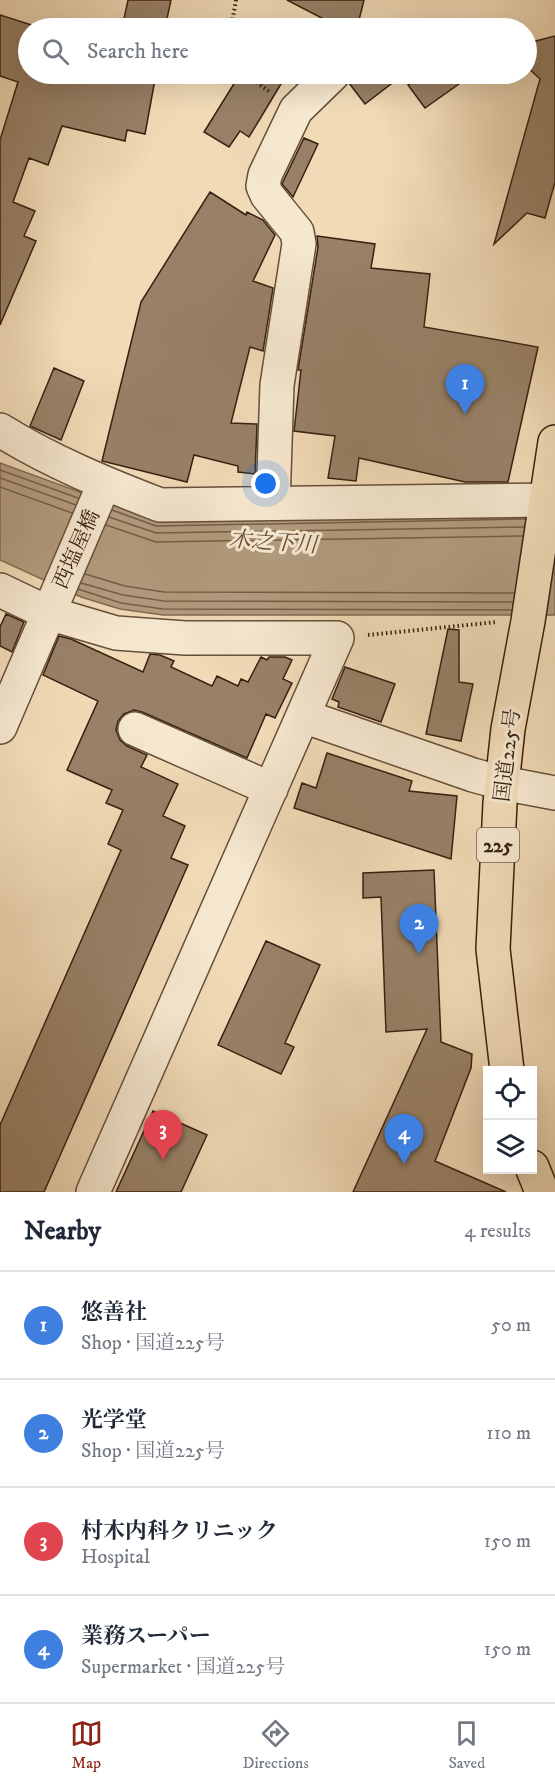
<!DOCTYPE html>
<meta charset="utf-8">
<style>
body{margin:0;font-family:"IM FELL DW Pica","Noto Serif JP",serif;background:#f2f2f3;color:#1f2937}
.controls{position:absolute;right:18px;bottom:18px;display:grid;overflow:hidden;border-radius:0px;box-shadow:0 6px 24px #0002}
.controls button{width:54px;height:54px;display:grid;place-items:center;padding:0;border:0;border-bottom:2px solid #e0e1e3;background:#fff;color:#1f2937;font:30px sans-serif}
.you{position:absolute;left:266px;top:484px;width:21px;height:21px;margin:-15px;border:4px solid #fff;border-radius:50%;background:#1a73e8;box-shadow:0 0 0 9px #1a73e833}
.badge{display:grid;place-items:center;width:39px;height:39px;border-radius:50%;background:#8f2418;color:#fff;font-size:20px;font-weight:700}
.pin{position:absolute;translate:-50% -50px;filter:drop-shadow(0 2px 3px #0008)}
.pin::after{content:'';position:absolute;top:32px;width:21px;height:18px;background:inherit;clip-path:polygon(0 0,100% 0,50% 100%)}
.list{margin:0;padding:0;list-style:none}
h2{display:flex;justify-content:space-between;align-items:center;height:78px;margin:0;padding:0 24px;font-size:26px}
h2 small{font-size:20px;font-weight:400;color:#747a83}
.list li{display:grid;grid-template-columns:39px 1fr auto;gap:18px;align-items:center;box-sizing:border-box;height:108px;padding:0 24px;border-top:2px solid #e0e1e3}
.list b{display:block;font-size:22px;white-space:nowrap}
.list p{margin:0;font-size:20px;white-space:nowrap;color:#747a83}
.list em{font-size:20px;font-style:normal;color:#747a83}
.icon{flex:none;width:33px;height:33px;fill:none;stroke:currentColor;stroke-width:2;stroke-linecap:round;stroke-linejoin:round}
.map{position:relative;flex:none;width:555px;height:1192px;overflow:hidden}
.search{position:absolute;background:#fff;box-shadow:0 6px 24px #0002;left:18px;right:18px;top:18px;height:66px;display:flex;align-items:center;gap:15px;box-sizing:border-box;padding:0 21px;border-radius:33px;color:#747a83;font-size:22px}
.sheet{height:510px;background:#fff}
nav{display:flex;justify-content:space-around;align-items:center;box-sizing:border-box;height:84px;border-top:2px solid #e0e1e3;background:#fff;font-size:16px;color:#747a83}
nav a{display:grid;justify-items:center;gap:3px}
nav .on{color:#8f2418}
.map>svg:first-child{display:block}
.water{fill:#b29b7e;stroke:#816a52;stroke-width:1.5}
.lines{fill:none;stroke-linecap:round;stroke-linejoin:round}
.shore{stroke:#745e47;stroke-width:1.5}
.building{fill:#988167;stroke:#372010;stroke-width:1.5}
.minor-casing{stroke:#664f3a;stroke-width:36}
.highway-casing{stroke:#372010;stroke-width:36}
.path{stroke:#372010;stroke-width:4;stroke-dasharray:1.5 3;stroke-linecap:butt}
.minor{stroke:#f6e8d0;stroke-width:33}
.highway{stroke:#f1dbb7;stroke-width:33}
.labels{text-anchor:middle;stroke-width:6;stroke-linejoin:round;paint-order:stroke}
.shield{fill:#f6e8d0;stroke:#705c4a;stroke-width:1.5}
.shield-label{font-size:20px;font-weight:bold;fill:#372010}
.street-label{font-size:21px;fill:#372010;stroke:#f6e8d0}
.water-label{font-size:22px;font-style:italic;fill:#624b36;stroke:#f6e8d0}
</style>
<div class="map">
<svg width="555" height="1192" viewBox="0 0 555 1192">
<rect width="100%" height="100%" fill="#f1dbb7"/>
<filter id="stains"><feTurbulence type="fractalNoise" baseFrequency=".00333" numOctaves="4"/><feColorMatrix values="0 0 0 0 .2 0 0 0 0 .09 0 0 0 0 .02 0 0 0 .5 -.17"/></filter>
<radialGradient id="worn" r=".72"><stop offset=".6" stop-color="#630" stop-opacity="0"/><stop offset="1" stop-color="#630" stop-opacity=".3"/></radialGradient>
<!-- water -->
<path class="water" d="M0 463 156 520 555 513V615H163L120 609 81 597 0 560Z"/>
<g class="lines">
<!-- shore -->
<path class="shore" d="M0 470 78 498
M0 478 76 505
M0 487 72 513
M112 510 156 526 525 519
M109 517 156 533 524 527
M106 525 156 542 523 536
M85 574 125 586 164 592 514 593
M81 583 123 595 164 601 513 602
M78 589 121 603 163 609 512 610"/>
</g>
<!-- building -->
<path class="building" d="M128 0H171L165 28H122Z
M287 0H364L357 28H341Z
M0 15 41 28H28V74H156L145 134 127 130 125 141 62 126 48 165 29 158 13 202 35 211 24 236 36 241 0 325V140L18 82 0 76Z
M555 36V182L545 218 527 213 494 244 540 79 526 66V51L532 42Z
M240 74H287L249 137 240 131 229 147 204 132Z
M351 74H404L365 104 349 83Z
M425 74H473L425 108 408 85Z
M304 138 318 144 293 197 282 184Z
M210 192 246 215 247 212 263 220 275 235 253 281 273 288 263 351 250 347 231 423 257 424 255 474 238 472V466L194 455 187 482 102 461 141 302Z
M317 236 375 244 371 268 430 274 424 327 538 347 508 482H465L359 458 356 481 328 478 335 436 294 431 301 370H298L318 247Z
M54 368 84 381 61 440 30 426Z
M6 614 24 622 12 652 0 646V627Z
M448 629 459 630V682L473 684 461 741 426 734Z
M59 636 71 639 143 672 150 654 160 655 174 661 171 667 212 686 217 676 238 686 241 679 248 682 261 657 267 660 269 657H285L292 660 283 679 292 683 275 718 266 714 247 758 142 712 134 710 124 714 118 721 116 730 120 740 127 746 147 755 141 767 178 784 163 816 185 826 171 858 188 865 44 1192H0V1125L121 850 108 844 123 810 106 803 112 790 67 770 98 701 43 675Z
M345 667 395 684 381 722 338 707 339 702 332 699Z
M327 753 412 781 409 791 457 796 451 859 294 808 302 783 316 788Z
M434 870 441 1042 472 1054 471 1068 435 1161 506 1192H353L427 1029 386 1032 381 897 363 898V873Z
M266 941 320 965 285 1043 294 1047 281 1074 218 1045Z
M153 1111 207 1135 181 1192H116Z"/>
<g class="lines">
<defs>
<path id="minor" d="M0 430C50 461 105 484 160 505L555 500
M273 503 277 385 299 244 297 232 267 195 263 186 265 175 296 110 333 74
M0 590 48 613 116 633 185 638H337L93 1192
M303 716 473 775 502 783 555 793
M0 727 104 484
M135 729 271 789"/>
<path id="highway" d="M507 1070 493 949 500 803 508 729 528 621 555 442
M532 1167 542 1192"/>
</defs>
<!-- minor casing -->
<use href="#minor" class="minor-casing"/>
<!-- highway casing -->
<use href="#highway" class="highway-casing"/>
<!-- path -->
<path class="path" d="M231 28 236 0
M246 74 271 93
M368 635 497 622"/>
<!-- minor -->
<use href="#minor" class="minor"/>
<!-- highway -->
<use href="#highway" class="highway"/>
</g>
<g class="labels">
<!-- shield labels -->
<rect class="shield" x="477" y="828" width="42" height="34" rx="4.5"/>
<g class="shield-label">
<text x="498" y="852">225</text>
</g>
<!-- street labels -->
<g class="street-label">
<text transform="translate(76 549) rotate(-66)" y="7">西塩屋橋</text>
<text transform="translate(507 755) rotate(-83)" y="7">国道225号</text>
</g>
<!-- water labels -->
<g class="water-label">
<text transform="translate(273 541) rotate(4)" y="8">木之下川</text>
</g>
</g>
<rect width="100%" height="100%" filter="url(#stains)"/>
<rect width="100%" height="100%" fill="url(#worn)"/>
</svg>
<div class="controls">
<button><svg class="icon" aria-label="locate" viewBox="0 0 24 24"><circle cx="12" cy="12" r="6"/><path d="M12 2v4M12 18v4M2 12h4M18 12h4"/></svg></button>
<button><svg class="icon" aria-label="layers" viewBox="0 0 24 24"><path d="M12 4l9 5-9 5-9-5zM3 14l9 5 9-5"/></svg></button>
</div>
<div class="you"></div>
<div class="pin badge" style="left:465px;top:414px;background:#3f7fe0">1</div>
<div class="pin badge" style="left:419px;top:954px;background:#3f7fe0">2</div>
<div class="pin badge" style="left:163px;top:1160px;background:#e0444e">3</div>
<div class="pin badge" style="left:404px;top:1164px;background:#3f7fe0">4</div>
<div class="search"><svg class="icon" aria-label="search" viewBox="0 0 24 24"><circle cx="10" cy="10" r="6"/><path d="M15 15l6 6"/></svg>Search here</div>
</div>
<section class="sheet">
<h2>Nearby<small>4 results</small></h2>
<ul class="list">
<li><span class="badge" style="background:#3f7fe0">1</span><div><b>悠善社</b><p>Shop · 国道225号</p></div><em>50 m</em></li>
<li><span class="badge" style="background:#3f7fe0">2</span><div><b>光学堂</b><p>Shop · 国道225号</p></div><em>110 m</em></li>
<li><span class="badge" style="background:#e0444e">3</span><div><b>村木内科クリニック</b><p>Hospital</p></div><em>150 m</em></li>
<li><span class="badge" style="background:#3f7fe0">4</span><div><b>業務スーパー</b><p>Supermarket · 国道225号</p></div><em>150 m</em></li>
</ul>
</section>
<nav>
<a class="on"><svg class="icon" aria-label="map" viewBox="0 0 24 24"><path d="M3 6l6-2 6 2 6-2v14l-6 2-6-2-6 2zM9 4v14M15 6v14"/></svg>Map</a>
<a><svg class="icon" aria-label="directions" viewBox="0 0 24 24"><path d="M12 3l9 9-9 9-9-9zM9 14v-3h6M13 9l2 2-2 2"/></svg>Directions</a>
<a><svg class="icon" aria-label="saved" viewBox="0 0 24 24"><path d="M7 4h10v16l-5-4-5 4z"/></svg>Saved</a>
</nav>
